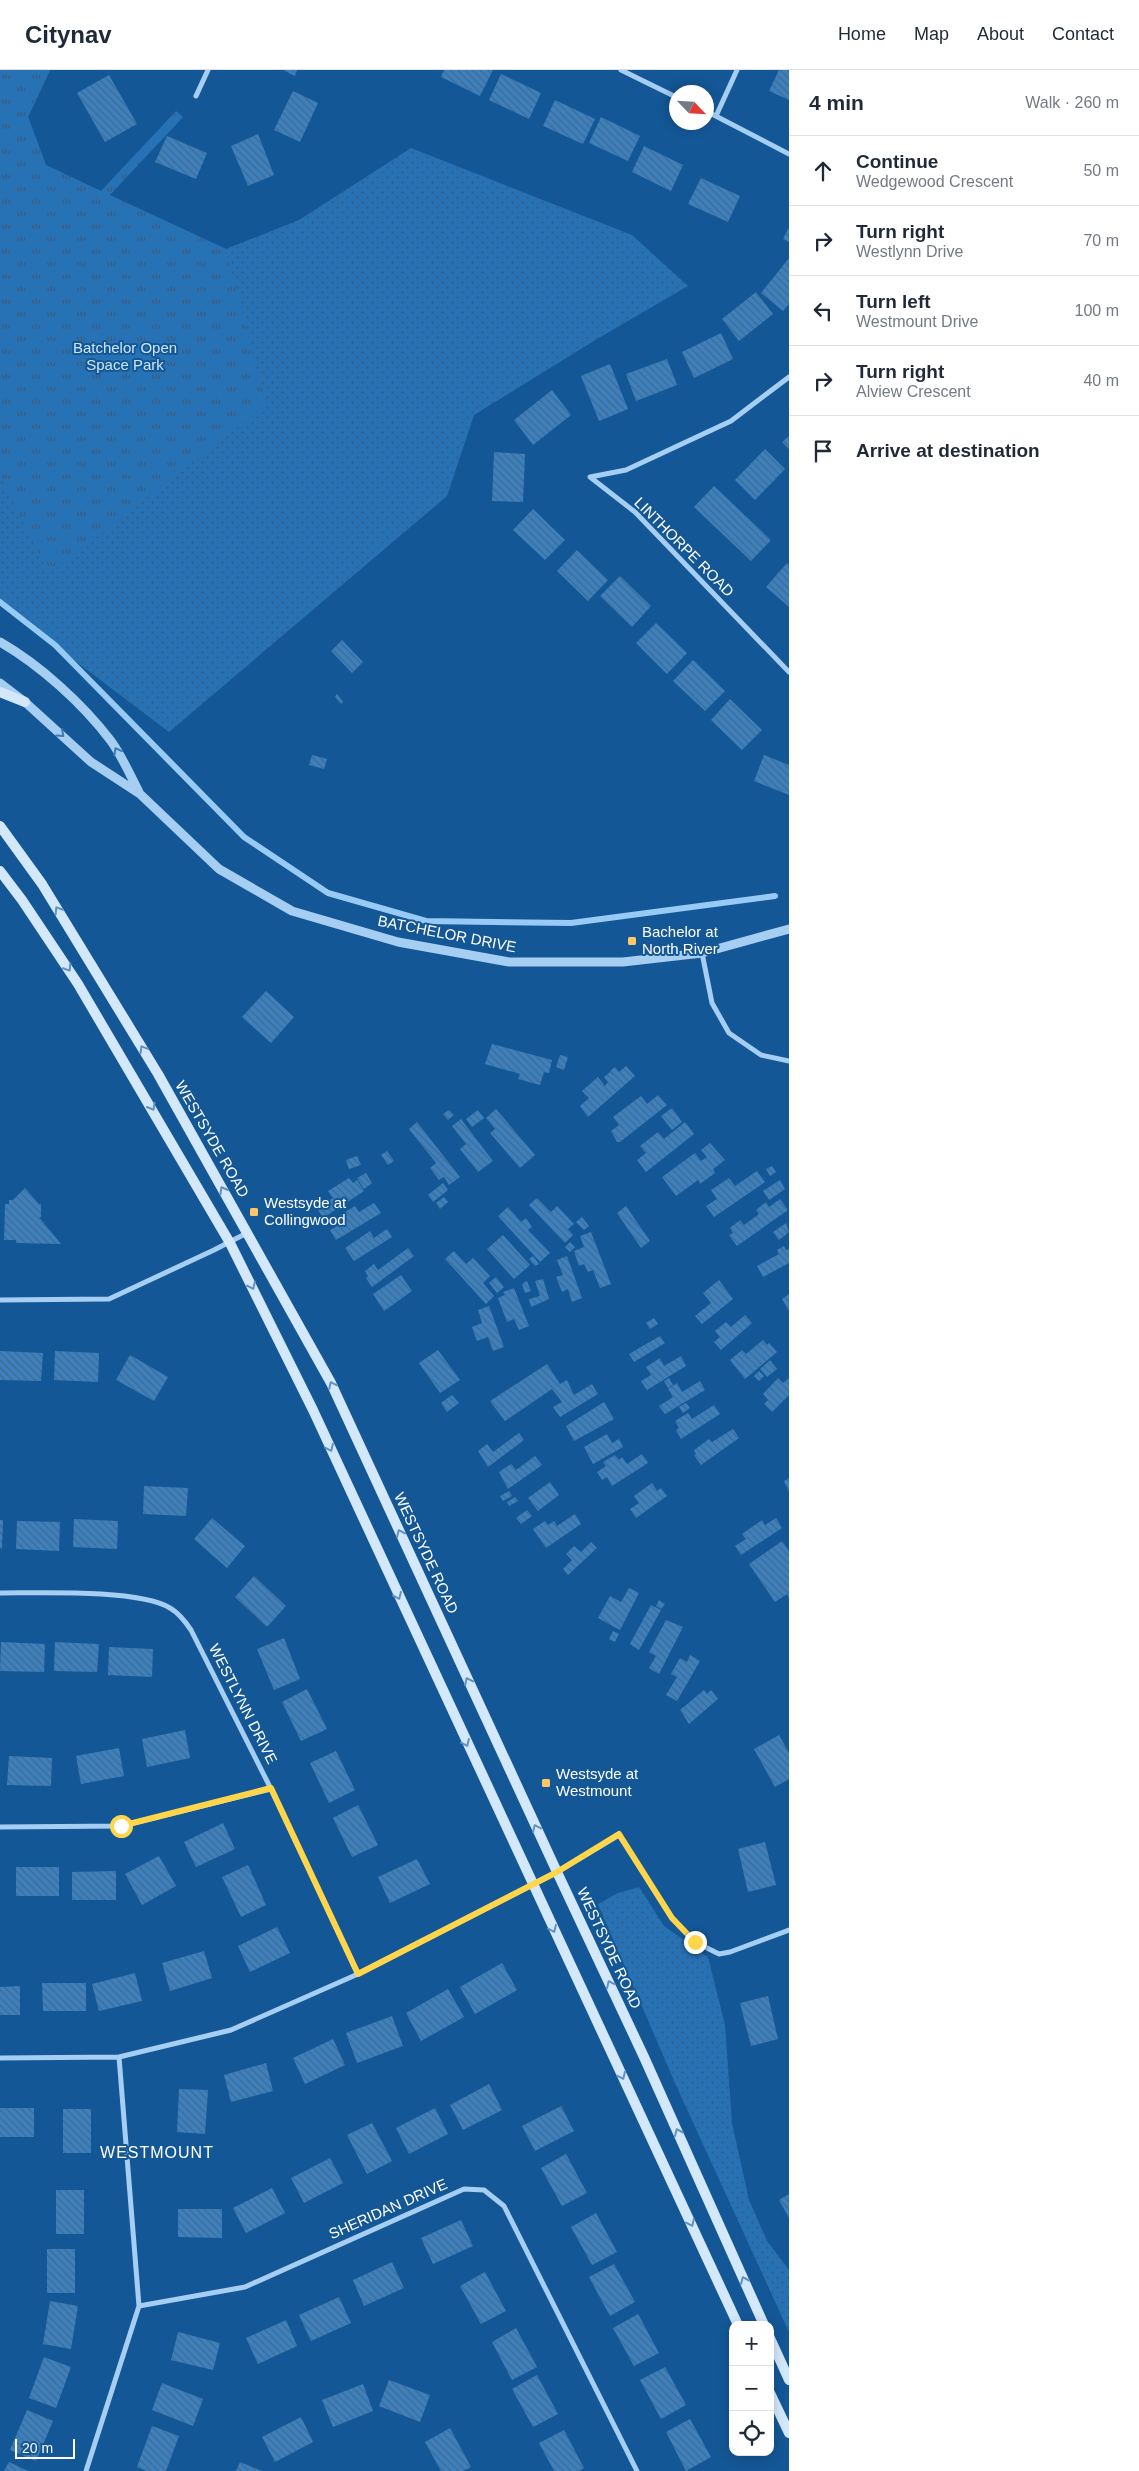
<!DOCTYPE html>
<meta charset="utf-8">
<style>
body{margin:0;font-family:Helvetica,sans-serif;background:#f2f2f3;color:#1f2937}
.controls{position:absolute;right:15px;bottom:15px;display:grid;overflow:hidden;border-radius:10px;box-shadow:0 2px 12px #0003}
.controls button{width:45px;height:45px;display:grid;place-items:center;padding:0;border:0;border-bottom:1px solid #e0e1e3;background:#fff;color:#1f2937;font:25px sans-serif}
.compass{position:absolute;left:669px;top:15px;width:45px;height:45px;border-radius:50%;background:#fff;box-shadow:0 2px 12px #0003;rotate:115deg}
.scale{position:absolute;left:15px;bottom:12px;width:60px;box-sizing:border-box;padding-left:5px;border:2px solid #fff;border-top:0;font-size:14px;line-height:18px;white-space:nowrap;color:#fff;-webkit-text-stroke:4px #145796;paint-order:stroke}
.stop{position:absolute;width:15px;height:15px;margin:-11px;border:4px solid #ffd54a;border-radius:50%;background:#fff}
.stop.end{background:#ffd54a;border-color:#fff;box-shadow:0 1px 5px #0008}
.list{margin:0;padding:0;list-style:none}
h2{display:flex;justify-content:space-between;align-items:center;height:65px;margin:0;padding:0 20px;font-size:21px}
h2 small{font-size:16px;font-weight:400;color:#747a83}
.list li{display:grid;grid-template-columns:32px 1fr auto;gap:15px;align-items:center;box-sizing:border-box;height:70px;padding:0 20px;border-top:1px solid #e0e1e3}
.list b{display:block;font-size:19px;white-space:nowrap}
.list p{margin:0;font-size:16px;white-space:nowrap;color:#747a83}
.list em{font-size:16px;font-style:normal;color:#747a83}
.icon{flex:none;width:28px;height:28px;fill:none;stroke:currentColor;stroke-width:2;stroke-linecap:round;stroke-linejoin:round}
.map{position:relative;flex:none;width:789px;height:2401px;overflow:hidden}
header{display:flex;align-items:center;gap:30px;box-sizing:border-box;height:70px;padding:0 25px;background:#fff;border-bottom:1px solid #e0e1e3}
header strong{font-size:24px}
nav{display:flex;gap:28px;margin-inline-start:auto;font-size:18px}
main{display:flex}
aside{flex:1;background:#fff}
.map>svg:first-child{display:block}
.grass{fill:url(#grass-dots)}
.park{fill:url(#park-tufts)}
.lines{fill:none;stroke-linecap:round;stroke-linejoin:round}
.stream{stroke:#97caf5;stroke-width:6}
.building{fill:url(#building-back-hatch)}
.minor{stroke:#a5cef2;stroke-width:5}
.tertiary{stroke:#a5cef2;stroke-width:9}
.secondary{stroke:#d4e8fc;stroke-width:10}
.oneway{stroke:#407bb2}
.oneway2{stroke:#6191bf}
.route{stroke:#ffd54a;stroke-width:6}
.poi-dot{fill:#ffc766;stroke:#145796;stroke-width:2}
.labels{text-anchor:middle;stroke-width:4;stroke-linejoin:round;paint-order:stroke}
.park-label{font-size:15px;fill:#cde6fc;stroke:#145796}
.street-label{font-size:15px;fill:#fff;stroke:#145796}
.poi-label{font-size:15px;fill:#fff;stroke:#145796;text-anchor:start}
.neighbourhood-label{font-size:16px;letter-spacing:1px;fill:#fff;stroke:#145796}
</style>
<header>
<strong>Citynav</strong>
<nav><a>Home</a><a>Map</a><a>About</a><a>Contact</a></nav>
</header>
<main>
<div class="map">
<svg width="789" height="2401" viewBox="0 0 789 2401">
<defs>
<pattern id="grass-dots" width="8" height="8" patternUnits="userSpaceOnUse" patternTransform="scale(1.25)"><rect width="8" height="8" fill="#2771b5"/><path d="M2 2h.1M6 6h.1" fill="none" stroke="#3b5d7b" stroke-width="1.8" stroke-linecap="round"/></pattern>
<pattern id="park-tufts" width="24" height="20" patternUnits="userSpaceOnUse" patternTransform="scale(1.25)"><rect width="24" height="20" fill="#2771b5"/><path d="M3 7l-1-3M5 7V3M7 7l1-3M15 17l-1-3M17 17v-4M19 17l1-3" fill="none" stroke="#3b5d7b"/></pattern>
<pattern id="building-back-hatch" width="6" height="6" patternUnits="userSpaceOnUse" patternTransform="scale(1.25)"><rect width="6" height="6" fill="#3d80be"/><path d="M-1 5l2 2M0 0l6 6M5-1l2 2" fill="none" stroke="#44698b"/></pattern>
</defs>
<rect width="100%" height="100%" fill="#145796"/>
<!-- grass -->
<path class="grass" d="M0 0H50L28 47 46 96 226 179 299 150 411 78 632 165 688 216 597 269 474 345 447 426 169 662 0 534Z
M639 1817 664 1856 708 1887 725 1955 732 2053 749 2130 767 2171 789 2200V2262L675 2013 598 1834 618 1823Z"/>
<!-- park -->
<path class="park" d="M0 0H50L28 47 46 95 101 121 176 41 183 47 110 125 226 179 266 335 49 504 0 406Z"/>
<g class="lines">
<!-- stream -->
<path class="stream" d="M0 532 55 575 244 767 328 823 426 851 571 853 775 826"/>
</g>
<!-- building -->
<path class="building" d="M283 0H297L295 6Z
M444 0H493L480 26 441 7Z
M779 0H789V30L769 21Z
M501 4 541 23 529 49 489 30Z
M109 5 137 54 105 72 77 23Z
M293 21 318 33 300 72 274 60Z
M555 30 595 49 583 74 543 56Z
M601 47 640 66 628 91 589 73Z
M258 64 274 105 248 116 231 76Z
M167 66 207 83 196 109 155 92Z
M644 76 683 95 671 121 632 102Z
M701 108 740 126 728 152 688 134Z
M789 157V172L783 169Z
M789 188V234L783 241 761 223Z
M756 222 773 244 739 271 722 249Z
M721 263 733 289 694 308 682 282Z
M667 289 677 315 636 331 626 304Z
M610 294 628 339 599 351 581 306Z
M552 320 571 345 533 375 514 350Z
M789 366V379L782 372Z
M765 379 785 399 755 430 735 410Z
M494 382 525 384 523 432 492 431Z
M714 416 771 470 751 491 694 437Z
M533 439 565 470 545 490 513 460Z
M577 480 608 510 588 531 557 501Z
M787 493 789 495V537L766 517Z
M620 506 651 536 632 557 600 526Z
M656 553 687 583 667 604 636 573Z
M342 570 363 592 352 603 331 581Z
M693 590 725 621 705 641 673 611Z
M337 624 343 632 341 634 335 627Z
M730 629 762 660 742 680 711 650Z
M312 685 327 689 324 699 309 695Z
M764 685 789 695V725L754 711Z
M266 921 294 947 271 973 242 947Z
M492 974 552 990 549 1003 544 1002 540 1015 518 1009 520 1004 485 994Z
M560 985 568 987 564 1000 556 997Z
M626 996 635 1006 588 1047 580 1036 589 1028 582 1021 598 1007 605 1016 608 1012 604 1007 610 1002 615 1007 610 1001 615 997 619 1002Z
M658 1025 667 1035 620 1072H617L611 1061 619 1055 613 1047 641 1026 647 1034Z
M672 1038 682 1052 672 1060 661 1046Z
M496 1039 535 1085 520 1098 490 1063 495 1059 486 1048Z
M449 1040 454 1045 448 1050 443 1044Z
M478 1040 484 1048 472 1057 466 1049Z
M461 1049 493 1091 478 1102 460 1079 466 1074 452 1056Z
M417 1052 460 1107 449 1115 444 1107 439 1110 430 1098 436 1093 409 1059Z
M685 1052 694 1064 646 1102 637 1090 646 1083 640 1076 658 1062 664 1069Z
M710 1073 725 1090 713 1099 715 1103 700 1114 698 1110 676 1126 662 1107 695 1083 701 1091 707 1087 701 1080Z
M387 1081 394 1091 388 1095 381 1085Z
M357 1086 361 1095 349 1099 346 1090Z
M772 1096 776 1102 770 1106 766 1099Z
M757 1101 765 1112 714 1147 706 1136 717 1129 711 1120 729 1108 735 1116Z
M366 1103 372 1113 364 1119 357 1108Z
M349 1108 353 1113 357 1110 364 1121 323 1148 317 1138 333 1128 328 1121Z
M780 1110 785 1119 769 1130 763 1121Z
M443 1113 448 1120 433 1132 428 1125Z
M25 1118 39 1134H41V1147H39L61 1174 16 1173V1170H4L5 1134H9V1130H13Z
M444 1127 448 1132 440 1139 436 1133Z
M537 1128 551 1142 557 1136 574 1154 568 1159 573 1165 565 1173 529 1135Z
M780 1129 788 1140 737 1176 729 1165 733 1163 730 1158 740 1150 744 1155 759 1144 756 1140 766 1132 769 1137Z
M374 1133 381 1143 336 1170 330 1160 339 1155 335 1148 355 1136 359 1142Z
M626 1136 650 1171 641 1178 617 1143Z
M508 1137 521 1152 526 1148 532 1157 528 1160 550 1183 540 1192 498 1146Z
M582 1147 589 1156 584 1160 576 1152Z
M786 1153 789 1162 779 1170 773 1162Z
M387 1159 392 1167 354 1191 345 1178 370 1161 374 1168Z
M591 1162 611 1214 600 1218 593 1200 588 1202 584 1194 579 1196 574 1181 584 1177 580 1166Z
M503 1165 530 1195 514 1209 487 1179Z
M570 1172 575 1177 570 1182 565 1177Z
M784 1176 786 1180 789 1179V1193L763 1207 757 1196 779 1184 777 1180Z
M408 1178 414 1186 372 1217 366 1208 368 1206 365 1201 374 1194 378 1200Z
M454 1181 466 1194 473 1188 490 1206 483 1213 494 1226 486 1234 445 1189Z
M533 1186 539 1194 535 1196 529 1189Z
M567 1186 582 1228 572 1232 568 1219 562 1222 556 1207 563 1205 557 1190Z
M401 1205 412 1221 384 1241 373 1224Z
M496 1207 504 1217 497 1223 489 1213Z
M543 1209 549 1229 531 1237 529 1229 540 1226 535 1211Z
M719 1210 733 1229 702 1254 695 1246 711 1233 703 1223Z
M527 1211 531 1221 525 1223 522 1214Z
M514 1218 529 1256 519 1260 514 1249 507 1252 498 1228 505 1225 503 1222Z
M789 1224V1241L782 1229Z
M489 1236 504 1277 493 1281 488 1267 477 1271 472 1257 482 1253 478 1240Z
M745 1245 752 1253 721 1280 714 1272 720 1267 715 1261 726 1252 731 1257Z
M654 1248 658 1254 650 1259 646 1253Z
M660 1266 665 1273 634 1292 629 1284Z
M763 1270 767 1275 769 1273 777 1282 745 1309 730 1290 742 1280 746 1284Z
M438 1280 460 1310 440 1323 419 1293Z
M0 1281 43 1283 41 1311 0 1310Z
M55 1281 99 1283 98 1312 54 1310Z
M130 1285 168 1307 154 1331 116 1310Z
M681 1286 686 1296 647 1320 641 1311 651 1305 646 1297 660 1288 664 1296Z
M770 1290 777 1299 767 1307 760 1299Z
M547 1294 560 1314 567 1310 574 1325 592 1314 598 1324 560 1347 553 1337 562 1332 552 1319 505 1351 490 1331Z
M759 1301 764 1306 759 1311 754 1306Z
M669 1308 673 1315 668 1318 664 1311Z
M778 1308 783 1313 789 1308V1325L772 1342 764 1334 768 1330 763 1324Z
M700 1311 705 1320 665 1344 659 1336 673 1327 668 1319 677 1313 682 1322Z
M452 1325 459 1333 447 1342 441 1333Z
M604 1332 614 1349 574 1371 566 1356Z
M686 1333 690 1338 683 1343 679 1337Z
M714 1335 720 1344 681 1369 676 1360 679 1358 675 1351 688 1343 692 1349Z
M733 1359 739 1368 701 1395 694 1385 696 1384 694 1380 709 1369 712 1372Z
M519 1363 524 1370 488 1397 478 1381 487 1374 493 1382Z
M607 1364 612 1373 619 1369 623 1377 593 1394 584 1377Z
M642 1384 648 1393 612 1416 607 1407 602 1410 597 1402 606 1396 603 1392 615 1385 619 1390 622 1387 627 1394Z
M535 1386 542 1395 508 1419 499 1402 511 1394 516 1400Z
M789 1408V1422L784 1411Z
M550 1412 559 1425 538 1441 528 1428Z
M652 1413 657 1421 661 1418 667 1426 636 1448 630 1439 639 1433 634 1426Z
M144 1416 188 1418 186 1446 143 1444Z
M509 1421 512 1426 503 1431 500 1426Z
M515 1427 518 1431 509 1436 507 1432Z
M527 1440 532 1446 521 1454 516 1448Z
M575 1444 581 1454 546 1478 533 1459 545 1451 548 1455 554 1451 557 1456Z
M212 1448 245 1476 227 1498 194 1469Z
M776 1448 782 1458 741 1485 735 1476 746 1469 742 1464 762 1450 765 1455Z
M74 1449 118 1451 117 1479 73 1477Z
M0 1450H3L2 1479 0 1478Z
M17 1451 60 1452 59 1481 16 1479Z
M782 1471 789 1481V1528L787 1524 775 1532 749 1494Z
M591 1472 597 1478 568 1505 563 1499 572 1490 566 1484 574 1476 581 1482Z
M254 1506 286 1536 267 1557 235 1527Z
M629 1518 639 1523 620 1560 598 1548 610 1526 621 1532Z
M659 1530 665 1534 661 1539 656 1536Z
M651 1535 661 1540 639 1580 630 1574Z
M666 1550 683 1557 659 1604 649 1598 656 1586 649 1582Z
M613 1561 619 1564 615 1572 609 1569Z
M284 1568 300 1609 274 1620 257 1579Z
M1 1572 45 1574 44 1602 0 1601Z
M55 1572 99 1574 97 1602 54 1601Z
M109 1577 153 1579 152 1607 108 1605Z
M690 1585 700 1591 677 1631 666 1625 677 1607 671 1604 680 1588 687 1592Z
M307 1619 327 1659 301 1671 282 1632Z
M704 1620 707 1624 711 1620 718 1629 689 1654 680 1640Z
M185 1660 190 1688 147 1697 142 1669Z
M779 1665 789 1683V1709L775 1717 754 1679Z
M119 1678 124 1706 81 1714 76 1686Z
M336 1681 355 1720 329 1733 310 1693Z
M9 1686 52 1688 51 1716 7 1715Z
M358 1735 378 1775 352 1787 333 1748Z
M223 1753 235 1779 196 1797 184 1772Z
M765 1772 776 1815 748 1822 738 1779Z
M159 1786 176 1816 142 1835 125 1804Z
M417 1789 430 1814 390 1833 378 1807Z
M248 1795 266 1835 241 1847 222 1807Z
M16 1797H59V1826H16Z
M116 1801V1830H72V1802Z
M277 1857 290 1883 250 1902 238 1876Z
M204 1881 212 1908 170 1921 162 1893Z
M502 1893 517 1920 475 1944 460 1917Z
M135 1903 142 1931 99 1941 92 1914Z
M42 1913H86V1941H43Z
M20 1916V1945H0V1917Z
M448 1919 464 1947 421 1971 406 1943Z
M768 1926 778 1969 751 1976 740 1933Z
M392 1946 403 1976 357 1993 346 1963Z
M333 1969 345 1995 305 2014 293 1988Z
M266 1993 273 2021 231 2032 224 2005Z
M489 2014 502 2040 463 2060 450 2035Z
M179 2019 208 2020 205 2064 177 2062Z
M561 2036 574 2061 535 2081 522 2056Z
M0 2038H34V2067H0Z
M435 2038 448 2064 409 2084 396 2058Z
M63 2039H91V2083H63Z
M372 2053 392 2091 367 2104 347 2065Z
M566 2084 587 2123 562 2136 541 2098Z
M330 2088 343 2113 304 2133 291 2108Z
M272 2118 285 2143 246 2163 233 2138Z
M56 2120H84V2164H56Z
M789 2124V2148L779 2130Z
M178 2139H222V2168L178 2167Z
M596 2143 617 2182 592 2195 571 2157Z
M461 2150 473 2176 433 2194 421 2168Z
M47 2179H75V2223H47Z
M392 2192 404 2218 364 2236 353 2210Z
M614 2194 635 2232 610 2246 589 2207Z
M485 2202 506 2241 481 2254 460 2216Z
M339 2227 351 2253 311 2271 299 2245Z
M50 2231 78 2236 71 2279 43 2274Z
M638 2244 659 2283 634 2296 613 2258Z
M286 2250 297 2276 258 2294 246 2268Z
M516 2258 537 2297 512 2310 492 2272Z
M178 2262 220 2273 213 2300 171 2290Z
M44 2287 71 2297 56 2338 29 2328Z
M665 2297 686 2335 661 2349 640 2310Z
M537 2305 558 2344 533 2357 512 2319Z
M389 2310 430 2325 420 2352 379 2336Z
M162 2313 203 2329 193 2356 152 2340Z
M363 2314 373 2341 333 2357 322 2330Z
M27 2340 53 2351 36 2391 10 2380Z
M301 2347 313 2372 275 2392 262 2367Z
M690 2349 711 2387 686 2401 666 2362Z
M152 2356 179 2366 166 2401H147L137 2397Z
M450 2358 471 2397 463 2401H441L425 2372Z
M564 2360 584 2398 579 2401H554L539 2373Z
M9 2392 28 2401H4Z
M240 2392 262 2401H236Z"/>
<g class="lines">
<!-- minor -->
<path class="minor" d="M621 0 676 27
M196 26 208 0
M706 41 789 84
M716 46 737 0
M789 307 731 351 626 400 590 407 635 442 789 602
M702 883 712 933 729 963 761 985 789 991
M0 1230 109 1229 214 1180 247 1163
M0 1523C39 1523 139 1519 170 1538 179 1543 185 1551 191 1560L271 1719 358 1904
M0 1757 121 1756 271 1719
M0 1988 119 1987 231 1960 358 1904 557 1802 619 1765 672 1848 695 1872 719 1884 730 1882 789 1860
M139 2236 245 2217 464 2119 484 2120 504 2136 637 2401
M86 2401 139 2236 119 1987"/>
<!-- tertiary -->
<path class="tertiary" d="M0 572C40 595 83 634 111 671 122 686 130 705 139 722
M0 613 25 632 91 692 140 724 219 799 292 841 398 872 509 892H623L702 883 789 859"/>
<!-- secondary -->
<path class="secondary" d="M0 622 25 632
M0 756 42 814 158 1004 331 1313 557 1802 644 1987 764 2255
M0 801 22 830 78 914 230 1173 313 1340 738 2255
M770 2268 789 2310
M770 2323 789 2363"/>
</g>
<!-- one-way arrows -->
<defs><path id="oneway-chevron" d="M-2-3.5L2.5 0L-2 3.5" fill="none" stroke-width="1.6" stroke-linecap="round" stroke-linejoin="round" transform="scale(1.25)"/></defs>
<g class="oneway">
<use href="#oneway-chevron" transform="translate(61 664) rotate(42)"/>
<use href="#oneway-chevron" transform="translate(117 681) rotate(-119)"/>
</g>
<g class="oneway2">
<use href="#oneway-chevron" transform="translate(58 840) rotate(-122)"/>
<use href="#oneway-chevron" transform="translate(68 898) rotate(57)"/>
<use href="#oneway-chevron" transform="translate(143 979) rotate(-121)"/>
<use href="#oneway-chevron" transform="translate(152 1037) rotate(60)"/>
<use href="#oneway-chevron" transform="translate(223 1120) rotate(-120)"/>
<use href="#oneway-chevron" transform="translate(252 1216) rotate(64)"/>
<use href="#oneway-chevron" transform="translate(332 1315) rotate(-116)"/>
<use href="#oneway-chevron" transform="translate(330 1378) rotate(65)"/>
<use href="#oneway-chevron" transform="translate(400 1463) rotate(-115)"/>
<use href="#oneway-chevron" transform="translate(398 1526) rotate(65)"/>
<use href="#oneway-chevron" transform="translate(468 1611) rotate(-115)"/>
<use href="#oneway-chevron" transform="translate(466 1673) rotate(65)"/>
<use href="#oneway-chevron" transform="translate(536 1758) rotate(-115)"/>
<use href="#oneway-chevron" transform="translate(553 1859) rotate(65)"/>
<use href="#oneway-chevron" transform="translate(610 1914) rotate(-115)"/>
<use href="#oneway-chevron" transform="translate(622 2006) rotate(65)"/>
<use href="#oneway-chevron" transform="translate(678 2062) rotate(-114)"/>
<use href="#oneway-chevron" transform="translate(691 2153) rotate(65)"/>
<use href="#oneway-chevron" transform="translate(744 2210) rotate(-114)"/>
</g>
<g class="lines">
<!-- route -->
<path class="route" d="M121 1756 271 1718 358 1904 557 1802 619 1764 672 1848 695 1872"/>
</g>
<!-- markers -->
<g class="poi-dot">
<rect x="627" y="866" width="10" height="10" rx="2.5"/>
<rect x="249" y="1137" width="10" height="10" rx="2.5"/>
<rect x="541" y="1708" width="10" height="10" rx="2.5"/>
</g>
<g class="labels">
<!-- park labels -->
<g class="park-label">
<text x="125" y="283">Batchelor Open<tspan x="125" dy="17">Space Park</tspan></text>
</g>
<!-- street labels -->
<g class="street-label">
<text transform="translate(684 477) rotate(45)" y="5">LINTHORPE ROAD</text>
<text transform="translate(447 864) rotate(11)" y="5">BATCHELOR DRIVE</text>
<text transform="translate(212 1069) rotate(60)" y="5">WESTSYDE ROAD</text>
<text transform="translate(426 1483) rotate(65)" y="5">WESTSYDE ROAD</text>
<text transform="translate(243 1634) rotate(63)" y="5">WESTLYNN DRIVE</text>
<text transform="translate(609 1878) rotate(65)" y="5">WESTSYDE ROAD</text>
<text transform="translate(388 2139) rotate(-24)" y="5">SHERIDAN DRIVE</text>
</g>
<!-- poi labels -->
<g class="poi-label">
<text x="642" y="867">Bachelor at<tspan x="642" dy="17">North River</tspan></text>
<text x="264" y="1138">Westsyde at<tspan x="264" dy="17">Collingwood</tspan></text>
<text x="556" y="1709">Westsyde at<tspan x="556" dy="17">Westmount</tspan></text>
</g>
<!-- neighbourhood labels -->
<g class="neighbourhood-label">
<text x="157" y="2088">WESTMOUNT</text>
</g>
</g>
</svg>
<div class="controls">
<button>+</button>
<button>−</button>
<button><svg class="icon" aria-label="locate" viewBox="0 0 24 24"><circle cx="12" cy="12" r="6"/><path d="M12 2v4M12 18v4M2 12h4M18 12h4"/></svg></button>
</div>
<svg class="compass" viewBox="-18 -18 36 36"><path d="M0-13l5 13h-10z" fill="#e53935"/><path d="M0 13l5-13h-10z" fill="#747a83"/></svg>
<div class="scale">20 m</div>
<div class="stop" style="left:121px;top:1756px"></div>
<div class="stop end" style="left:695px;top:1872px"></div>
</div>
<aside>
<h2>4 min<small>Walk · 260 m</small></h2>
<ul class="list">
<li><svg class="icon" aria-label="ahead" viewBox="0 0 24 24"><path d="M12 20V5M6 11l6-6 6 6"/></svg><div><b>Continue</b><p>Wedgewood Crescent</p></div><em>50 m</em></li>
<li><svg class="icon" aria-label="right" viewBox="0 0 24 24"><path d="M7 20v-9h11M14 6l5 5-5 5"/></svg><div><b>Turn right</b><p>Westlynn Drive</p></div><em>70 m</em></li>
<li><svg class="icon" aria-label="left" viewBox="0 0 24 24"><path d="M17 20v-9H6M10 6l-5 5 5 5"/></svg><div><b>Turn left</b><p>Westmount Drive</p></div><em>100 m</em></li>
<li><svg class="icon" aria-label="right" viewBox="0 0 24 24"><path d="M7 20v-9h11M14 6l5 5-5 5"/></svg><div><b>Turn right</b><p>Alview Crescent</p></div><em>40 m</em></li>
<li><svg class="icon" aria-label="arrive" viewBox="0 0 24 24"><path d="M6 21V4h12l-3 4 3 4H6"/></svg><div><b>Arrive at destination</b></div></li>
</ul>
</aside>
</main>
